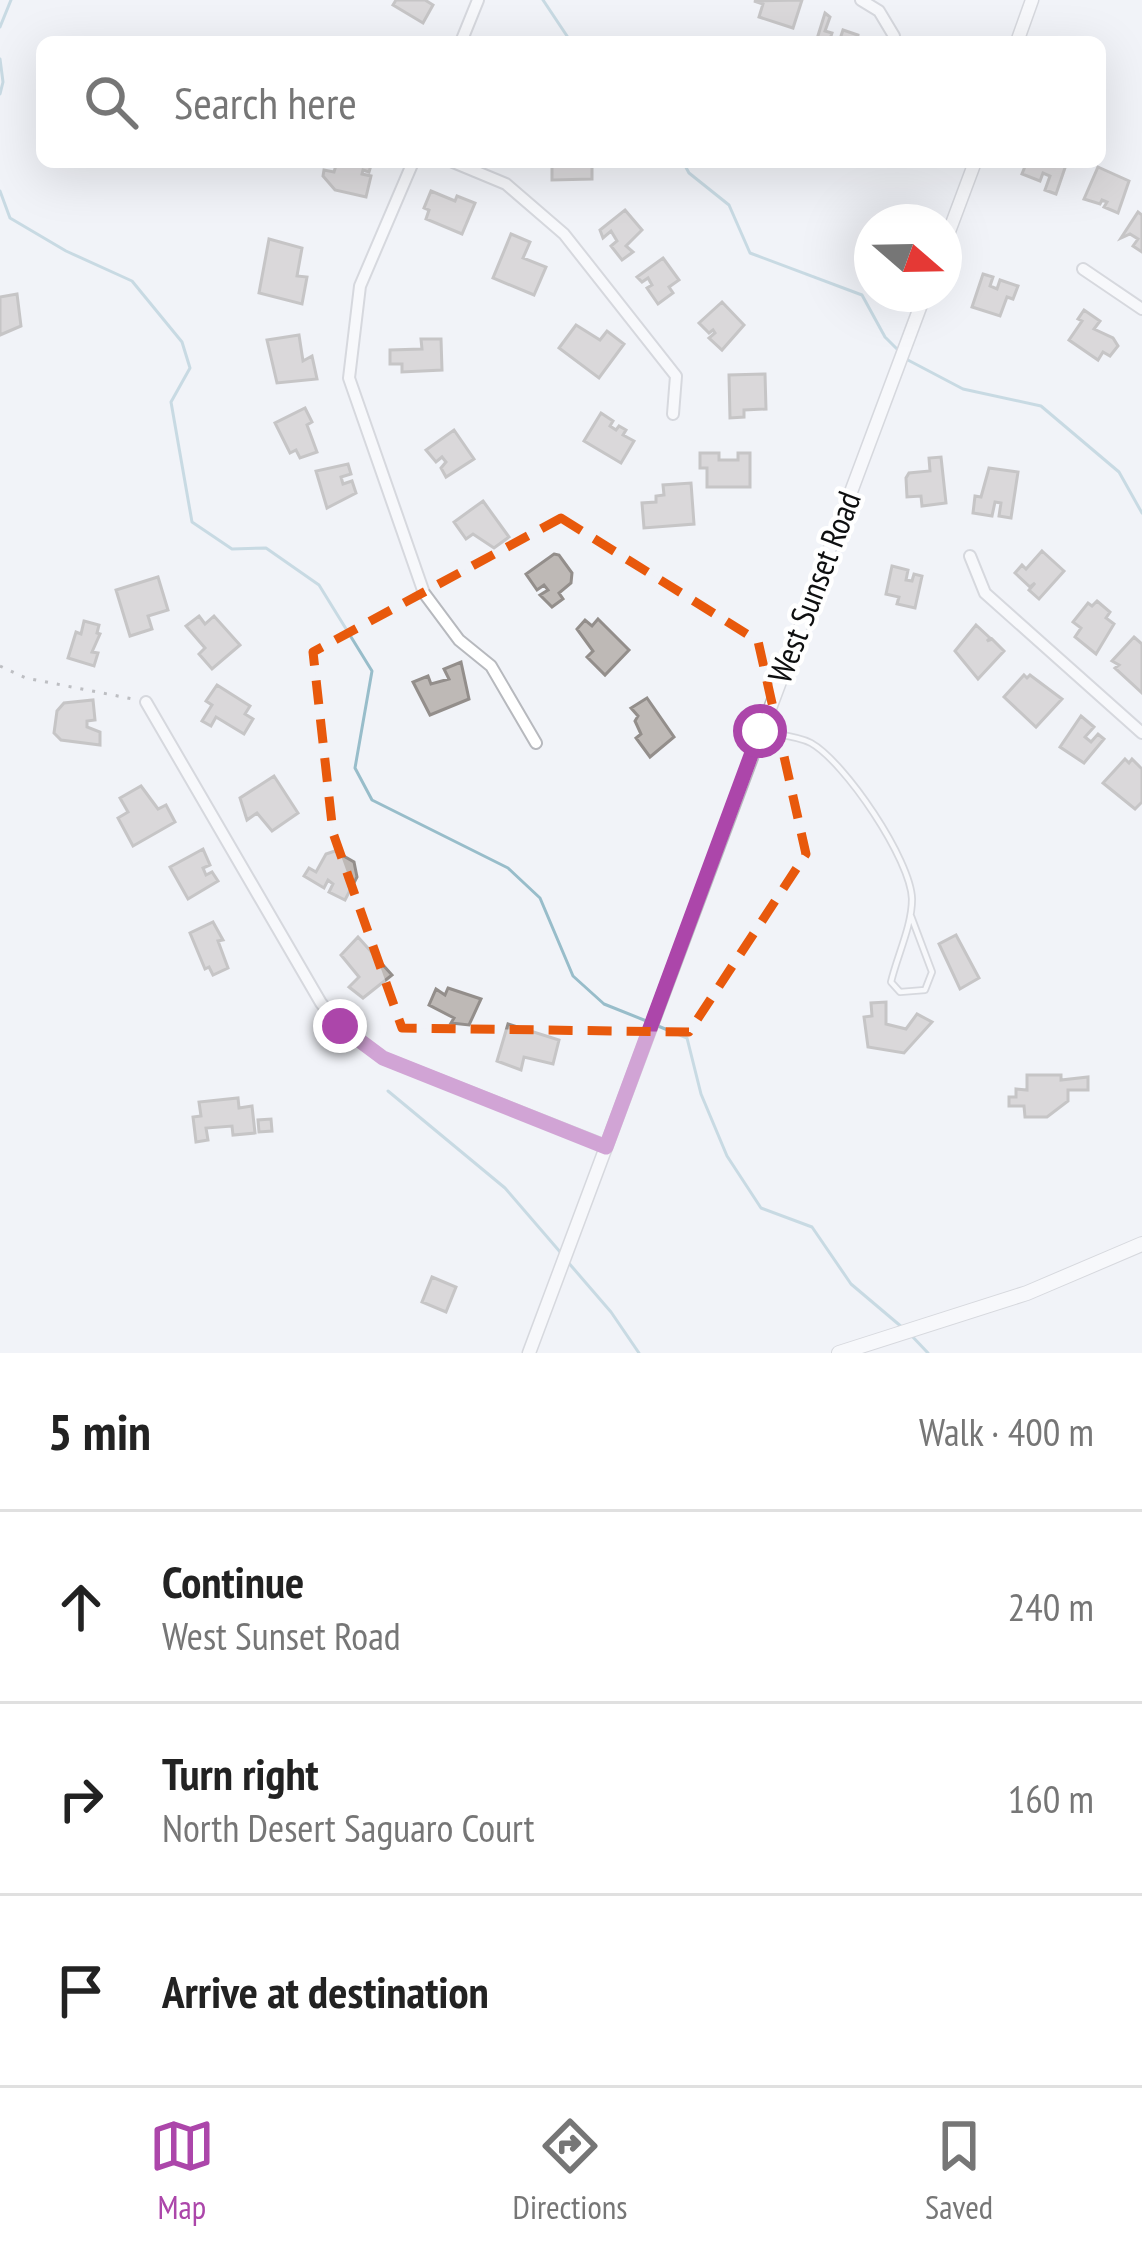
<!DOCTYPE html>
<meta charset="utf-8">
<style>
body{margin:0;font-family:"PT Sans Narrow",sans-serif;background:#f2f2f2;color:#222}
.compass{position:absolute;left:854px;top:204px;width:108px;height:108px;border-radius:50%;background:#fff;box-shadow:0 12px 48px #0002;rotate:110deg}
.stop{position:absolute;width:36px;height:36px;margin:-27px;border:9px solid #ac46aa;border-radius:50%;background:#fff}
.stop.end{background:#ac46aa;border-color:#fff;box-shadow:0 3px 12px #0008}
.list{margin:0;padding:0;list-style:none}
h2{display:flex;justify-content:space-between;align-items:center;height:156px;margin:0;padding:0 48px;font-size:51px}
h2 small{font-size:39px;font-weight:400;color:#767676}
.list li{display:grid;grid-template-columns:78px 1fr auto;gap:36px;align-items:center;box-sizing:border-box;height:192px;padding:0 48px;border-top:3px solid #e0e0e0}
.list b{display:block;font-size:45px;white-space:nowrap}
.list p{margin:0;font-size:39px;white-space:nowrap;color:#767676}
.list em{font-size:39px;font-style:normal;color:#767676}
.icon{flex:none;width:66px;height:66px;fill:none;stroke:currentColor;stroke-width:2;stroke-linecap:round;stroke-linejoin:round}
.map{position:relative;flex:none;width:1142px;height:1353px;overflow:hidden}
.search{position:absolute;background:#fff;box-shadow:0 12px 48px #0002;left:36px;right:36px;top:36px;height:132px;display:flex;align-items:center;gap:30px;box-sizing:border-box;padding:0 42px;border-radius:18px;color:#767676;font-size:45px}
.sheet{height:732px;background:#fff}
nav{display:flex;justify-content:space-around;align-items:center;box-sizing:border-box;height:168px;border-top:3px solid #e0e0e0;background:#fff;font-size:33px;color:#767676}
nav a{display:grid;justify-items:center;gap:6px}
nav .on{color:#ac46aa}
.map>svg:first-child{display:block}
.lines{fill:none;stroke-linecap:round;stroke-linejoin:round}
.stream{stroke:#98bdca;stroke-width:3}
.building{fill:#beb9b6;stroke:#938e8b;stroke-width:3}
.service-casing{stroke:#b7b9be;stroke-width:8}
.minor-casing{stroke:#b7b9be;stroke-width:14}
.tertiary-casing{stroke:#b7b9be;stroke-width:15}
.secondary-casing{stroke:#b7b9be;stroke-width:16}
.path{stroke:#7e7f82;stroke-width:3;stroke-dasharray:3 9;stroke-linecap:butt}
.service{stroke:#fff;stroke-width:4.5}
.minor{stroke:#fff;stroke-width:10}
.tertiary{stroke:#fff;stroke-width:12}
.secondary{stroke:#fff;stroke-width:14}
.route{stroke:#ac46aa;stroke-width:15}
.marked{fill:none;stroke:#e8590c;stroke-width:9;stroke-dasharray:24 15;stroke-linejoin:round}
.labels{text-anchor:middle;stroke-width:9;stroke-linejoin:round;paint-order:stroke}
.street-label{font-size:33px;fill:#0e0f10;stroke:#fff}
</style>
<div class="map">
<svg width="1142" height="1353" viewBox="0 0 1142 1353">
<rect width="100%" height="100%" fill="#f1f3f8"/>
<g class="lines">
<!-- stream -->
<path class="stream" d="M543 0 571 42
M0 27 11 0
M0 59 3 82 0 94
M683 162 689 173 729 205 750 253 862 295 885 337 900 352
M0 191 10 218 66 251 132 281 182 342 190 368 171 402 192 522 232 549 266 548 319 585 372 671 355 768 372 800 508 868 540 898 573 976 604 1004 649 1022
M906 359 963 389 1041 406 1119 472 1142 513
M658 1026 687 1038 701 1094 727 1156 761 1208 812 1227 851 1284 903 1328
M388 1091 505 1188 561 1253
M567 1261 611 1312 639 1353
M910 1334 928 1353"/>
</g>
<!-- building -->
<path class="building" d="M396 0H425L433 5 423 23 393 5Z
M802 0 793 28 759 17 763 4 754 1Z
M825 13 830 17 825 31 832 33 829 42H816Z
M843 30 858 35 857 42H839Z
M337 162H372L369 172 363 170 362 174 371 176 366 197 335 190 323 176 324 170 334 172Z
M552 162H592V179L552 180Z
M1032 162H1067L1056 194 1045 190 1050 176 1043 173 1040 181 1022 174 1026 164 1031 166Z
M1098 167 1129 181 1118 213 1104 207 1107 202 1102 200 1100 204 1084 199Z
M431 191 455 201 457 196 475 203 462 234 426 219 429 210 424 208Z
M625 210 642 230 626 246 633 252 622 260 611 246 617 241 611 231 603 238 600 230Z
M1138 212 1142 215V252L1133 246 1138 239 1130 234 1121 238Z
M511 234 530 242 523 258 546 267 534 295 493 278Z
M269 239 302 248 297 276 307 277 302 304 259 293Z
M663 258 679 280 669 287 673 293 658 304 647 288 652 285 648 278 642 282 637 277Z
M983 274 993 277 990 286 997 289 1000 280 1018 286 1013 299 1007 297 1000 316 972 307Z
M17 294 21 326 0 335V297Z
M722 302 744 325 722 350 709 338 715 333 713 330 709 333 699 323Z
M1084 310 1100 321 1094 329 1113 338 1118 346 1110 356 1103 352 1098 360 1069 340 1082 321 1078 319Z
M576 325 600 340 607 331 624 344 599 378 559 348Z
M299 335 303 361 312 356 317 379 277 383 267 340Z
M421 339H441L442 370 402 372V364H390V350L422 349Z
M765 374 766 409 744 410V417L730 418 729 375Z
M305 408 312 422 307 425 317 452 300 458 296 450 290 453 275 423Z
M601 413 613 421 610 426 616 430 619 426 626 430 623 435 634 441 621 463 584 441Z
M454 430 474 459 446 477 441 468 446 462 442 457 436 462 426 450Z
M700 453H719V460H738V453H750V487H707V468H700Z
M941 457 946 503 922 506 921 496 907 497 906 478 909 473 930 471 929 458Z
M348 464 351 474 341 477 343 484 352 481 356 493 327 508 316 471Z
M989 468 1018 472 1011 518 999 516 1001 503 995 502 992 516 973 513 975 496 981 497Z
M691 483 694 524 644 528 642 503 656 502V496L664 495 663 485Z
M483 501 509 537 494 548 473 534 466 539 454 522Z
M1042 551 1064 571 1039 599 1029 590 1035 583 1030 587 1015 573 1022 565 1026 569Z
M554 554 559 555 572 573 571 583 559 593 563 599 552 607 540 595 548 590 544 585 537 590 526 574Z
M892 566 908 570 906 580 912 581 914 574 922 576 915 608 897 604 899 597 886 594Z
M158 577 168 610 148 616 152 629 130 636 116 590Z
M1097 601 1110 612 1106 618 1114 624 1096 654 1075 637 1081 628 1073 622 1088 603 1092 606Z
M199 616 205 624 214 616 240 645 212 669 199 654 205 648 186 626Z
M598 619 629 650 605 675 587 657 593 651 577 629 585 620 592 626Z
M84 621 99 625 97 633 100 634 92 652 98 653 94 666 68 658 76 632 81 634Z
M976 625 990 638 987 641 992 639 1004 651 978 679 955 651Z
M1134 637 1142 644V693L1115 668 1119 665 1112 661Z
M461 662 469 699 430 715 413 682 428 676 431 684 449 679 444 669Z
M1024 675 1027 678 1030 675 1062 699 1036 727 1004 697Z
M217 685 250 706 245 714 253 719 244 734 216 717 211 726 202 721 212 705 206 701Z
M647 698 674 737 650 757 636 738 641 734 635 721 638 716 631 708Z
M93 700 95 720 87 721V727L100 732V745L61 740 54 733 57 711 64 703Z
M1081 716 1094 727 1085 737 1091 742 1098 734 1104 739 1084 763 1060 747Z
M1125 759 1129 763 1132 759 1142 769V802L1135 809 1103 783Z
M274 776 298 813 272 831 257 813 247 820 240 798Z
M141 786 158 809 166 805 175 822 133 846 118 818 128 812 120 798Z
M203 849 210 865 203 868 206 875 212 872 218 881 188 899 170 867Z
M335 851 354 862 357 877 345 900 329 892 333 884 328 880 324 888 304 876 309 868 316 872 326 854Z
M213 922 223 940 218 941 228 968 213 975 209 967 205 969 190 933Z
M956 935 979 978 960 989 939 944Z
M358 937 392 975 363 998 349 987 359 977 341 955Z
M448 988 481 999 469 1025 451 1023 454 1018 429 1005 436 989 445 995Z
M886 1002V1024L906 1029 917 1014 932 1022 904 1053 868 1047 864 1017 872 1016 871 1003Z
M508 1024 559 1040 553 1064 524 1057 521 1070 497 1061Z
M1027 1075H1061V1080L1088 1077V1090H1068V1101L1047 1117H1025L1024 1106H1009V1097H1016V1089L1027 1090Z
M238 1098 239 1108 252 1106 255 1133 233 1135 232 1126 206 1128 208 1140 196 1142 193 1117 201 1116 199 1102Z
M271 1119 272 1131 259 1132 258 1120Z
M432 1277 456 1287 446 1312 422 1302Z"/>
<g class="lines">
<defs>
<path id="service" d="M765 732C779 735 798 736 811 743 845 762 911 860 912 899 912 926 897 956 891 982L900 992 925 990 932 972 911 916"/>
<path id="minor" d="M861 0 879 11 894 36
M461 42 478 0
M413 162 360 286 349 378 424 593 459 640 491 666 536 743
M453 162 506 184 564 234 676 376 673 414
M1083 269 1142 309
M970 556 985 593 1142 733
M146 702 321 1003 340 1026 383 1058 606 1146"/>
<path id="tertiary" d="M1017 42 1032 0
M944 245 975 162
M529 1353 925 294"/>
<path id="secondary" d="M839 1353 1027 1293 1142 1244"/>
</defs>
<!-- service casing -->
<use href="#service" class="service-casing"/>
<!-- minor casing -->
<use href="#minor" class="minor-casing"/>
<!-- tertiary casing -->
<use href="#tertiary" class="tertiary-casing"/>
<!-- secondary casing -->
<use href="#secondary" class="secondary-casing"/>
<!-- path -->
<path class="path" d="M0 666 26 678 133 699"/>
<!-- service -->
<use href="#service" class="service"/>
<!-- minor -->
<use href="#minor" class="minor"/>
<!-- tertiary -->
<use href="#tertiary" class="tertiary"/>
<!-- secondary -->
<use href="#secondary" class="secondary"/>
</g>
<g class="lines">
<!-- route -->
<path class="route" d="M340 1026 383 1058 606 1147 760 731"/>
</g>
<!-- marked area -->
<path d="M0 0H1142V1353H0ZM561 518 758 641 806 854 689 1032 402 1028 333 833 313 652Z" fill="#f1f3f8" fill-opacity=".55" fill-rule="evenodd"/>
<path class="marked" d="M561 518 758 641 806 854 689 1032 402 1028 333 833 313 652Z"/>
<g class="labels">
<!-- street labels -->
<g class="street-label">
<text transform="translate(814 587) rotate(-69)" y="12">West Sunset Road</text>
</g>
</g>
</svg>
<svg class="compass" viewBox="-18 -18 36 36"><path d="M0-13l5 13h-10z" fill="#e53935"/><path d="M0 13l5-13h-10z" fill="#767676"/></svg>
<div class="stop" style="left:760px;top:731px"></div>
<div class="stop end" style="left:340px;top:1026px"></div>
<div class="search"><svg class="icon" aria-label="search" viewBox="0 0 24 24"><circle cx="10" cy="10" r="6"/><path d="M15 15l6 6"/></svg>Search here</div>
</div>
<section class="sheet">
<h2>5 min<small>Walk · 400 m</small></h2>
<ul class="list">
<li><svg class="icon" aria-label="ahead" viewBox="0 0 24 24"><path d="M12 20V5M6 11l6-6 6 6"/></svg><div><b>Continue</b><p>West Sunset Road</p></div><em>240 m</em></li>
<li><svg class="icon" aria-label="right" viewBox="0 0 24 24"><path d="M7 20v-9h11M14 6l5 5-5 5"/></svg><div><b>Turn right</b><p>North Desert Saguaro Court</p></div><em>160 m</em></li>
<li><svg class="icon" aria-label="arrive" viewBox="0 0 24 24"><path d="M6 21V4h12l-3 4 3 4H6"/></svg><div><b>Arrive at destination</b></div></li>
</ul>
</section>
<nav>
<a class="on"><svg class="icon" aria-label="map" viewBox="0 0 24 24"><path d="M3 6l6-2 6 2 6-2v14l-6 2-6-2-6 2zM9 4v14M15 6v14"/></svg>Map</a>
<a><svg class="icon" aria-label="directions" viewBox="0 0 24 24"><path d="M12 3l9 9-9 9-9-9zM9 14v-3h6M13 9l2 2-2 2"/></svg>Directions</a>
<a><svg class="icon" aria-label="saved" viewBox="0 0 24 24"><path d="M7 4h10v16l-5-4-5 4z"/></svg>Saved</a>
</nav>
